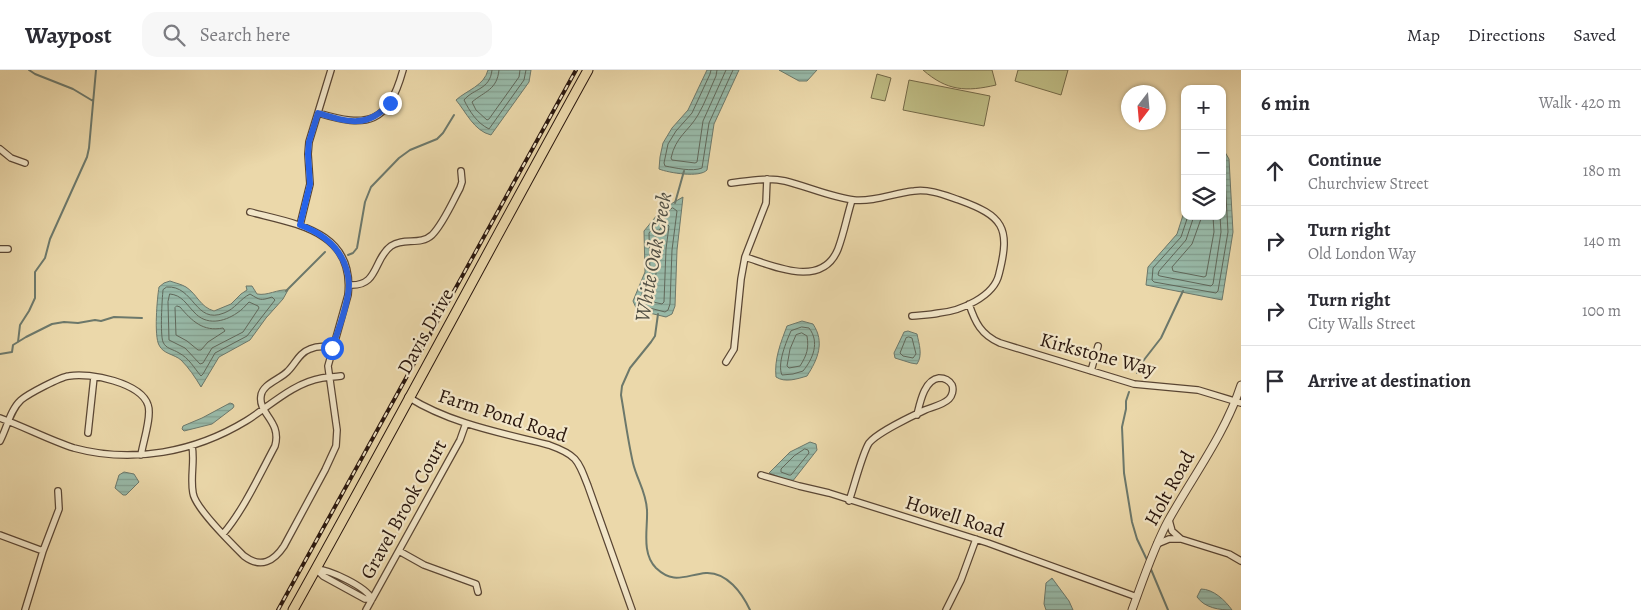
<!DOCTYPE html>
<meta charset="utf-8">
<style>
body{margin:0;font-family:Alegreya,serif;background:#f7f7f7;color:#2b2b33}
.controls{position:absolute;right:15px;top:15px;display:grid;overflow:hidden;border-radius:10px;box-shadow:0 1px 4px #0004}
.controls button{width:45px;height:45px;display:grid;place-items:center;padding:0;border:0;border-bottom:1px solid #e1e1e2;background:#fff;color:#2b2b33;font:25px sans-serif}
.compass{position:absolute;left:1121px;top:15px;width:45px;height:45px;border-radius:50%;background:#fff;box-shadow:0 1px 4px #0004;rotate:196deg}
.stop{position:absolute;width:15px;height:15px;margin:-11px;border:4px solid #2563eb;border-radius:50%;background:#fff}
.stop.end{background:#2563eb;border-color:#fff;box-shadow:0 1px 5px #0008}
.list{margin:0;padding:0;list-style:none}
h2{display:flex;justify-content:space-between;align-items:center;height:65px;margin:0;padding:0 20px;font-size:21px}
h2 small{font-size:16px;font-weight:400;color:#7c7c81}
.list li{display:grid;grid-template-columns:32px 1fr auto;gap:15px;align-items:center;box-sizing:border-box;height:70px;padding:0 20px;border-top:1px solid #e1e1e2}
.list b{display:block;font-size:19px;white-space:nowrap}
.list p{margin:0;font-size:16px;white-space:nowrap;color:#7c7c81}
.list em{font-size:16px;font-style:normal;color:#7c7c81}
.icon{flex:none;width:28px;height:28px;fill:none;stroke:currentColor;stroke-width:2;stroke-linecap:round;stroke-linejoin:round}
.map{position:relative;flex:none;width:1241px;height:540px;overflow:hidden}
header{display:flex;align-items:center;gap:30px;box-sizing:border-box;height:70px;padding:0 25px;background:#fff;border-bottom:1px solid #e1e1e2}
header strong{font-size:24px}
nav{display:flex;gap:28px;margin-inline-start:auto;font-size:18px}
.search{width:350px;height:45px;background:#f7f7f7;display:flex;align-items:center;gap:12px;box-sizing:border-box;padding:0 18px;border-radius:15px;color:#7c7c81;font-size:19px}
main{display:flex}
aside{flex:1;background:#fff}
.map>svg:first-child{display:block}
.garden{fill:#bebc84;stroke:#746948}
.water{fill:url(#water-rules);stroke:#6c786b}
.lines{fill:none;stroke-linecap:round;stroke-linejoin:round}
.shore{stroke:#60685b;stroke-width:1}
.stream{stroke:#6c786b;stroke-width:2}
.minor-casing{stroke:#5a4634;stroke-width:8}
.tertiary-casing{stroke:#5a4634;stroke-width:9}
.primary-casing{stroke:#29160d;stroke-width:11}
.minor{stroke:#f2e6c8;stroke-width:5.5}
.tertiary{stroke:#f2e6c8;stroke-width:7}
.primary{stroke:#ebd8aa;stroke-width:9}
.rail-casing{stroke:#29160d;stroke-width:4}
.rail{stroke:#f2e6c8;stroke-width:2;stroke-dasharray:5.5;stroke-linecap:butt}
.route{stroke:#2563eb;stroke-width:6}
.labels{text-anchor:middle;stroke-width:4.5;stroke-linejoin:round;paint-order:stroke}
.street-label{font-size:20px;fill:#29160d;stroke:#f2e6c8}
.water-label{font-size:21px;font-style:italic;fill:#504f44;stroke:#f2e6c8}
</style>
<header>
<strong>Waypost</strong>
<div class="search"><svg class="icon" aria-label="search" viewBox="0 0 24 24"><circle cx="10" cy="10" r="6"/><path d="M15 15l6 6"/></svg>Search here</div>
<nav><a>Map</a><a>Directions</a><a>Saved</a></nav>
</header>
<main>
<div class="map">
<svg width="1241" height="540" viewBox="0 0 1241 540">
<defs>
<pattern id="water-rules" width="6" height="5" patternUnits="userSpaceOnUse" patternTransform="scale(1.25)"><rect width="6" height="5" fill="#98baa9"/><path d="M0 2.5h6" fill="none" stroke="#839f90"/></pattern>
</defs>
<rect width="100%" height="100%" fill="#ebd8aa"/>
<filter id="stains"><feTurbulence type="fractalNoise" baseFrequency=".004" numOctaves="4"/><feColorMatrix values="0 0 0 0 .2 0 0 0 0 .09 0 0 0 0 .02 0 0 0 .5 -.17"/></filter>
<radialGradient id="worn" r=".72"><stop offset=".6" stop-color="#630" stop-opacity="0"/><stop offset="1" stop-color="#630" stop-opacity=".3"/></radialGradient>
<!-- garden -->
<path class="garden" d="M923 0H992L996 15C966 22 947 21 923 0Z
M1018 0H1068L1061 25 1015 11Z
M877 4 891 8 885 31 871 28Z
M909 10 990 26 984 56 903 40Z"/>
<!-- water -->
<path class="water" d="M488 0H531L529 12 491 65C474 61 466 42 456 30 467 20 484 16 488 0Z
M707 0H739L714 54 707 100C700 108 669 103 659 99L660 87 663 73 672 58 688 40Z
M779 0H817L807 11H799Z
M1222 77 1229 89 1233 162 1222 230 1146 215 1148 197 1177 164 1185 139V146H1222Z
M683 127 677 180 675 236 672 244 666 247 637 240 633 231 645 202 644 161 662 139Z
M170 211C175 213 181 214 186 217 197 224 200 237 214 241L231 234 241 224 247 220 246 216H252L257 224C268 226 277 219 288 220L283 229 266 248 250 270 219 287 201 317C195 307 189 298 181 290 174 284 163 284 159 275 154 266 157 229 159 217L164 213Z
M802 251 813 254C825 272 818 289 807 306 797 309 785 313 776 307 774 289 781 272 787 256Z
M908 261 917 264C919 274 923 285 917 294L911 293 895 288 894 283 904 262Z
M230 333 233 334 234 336 233 338 212 354 184 361 182 359 183 356 202 348Z
M810 372 816 374 817 380 792 412 769 403 790 382Z
M124 402 134 404 139 412 126 425H123L115 418 119 405Z
M1052 508 1069 531 1073 540H1046L1044 534 1046 513Z
M1201 519C1213 519 1225 530 1232 540 1219 540 1205 538 1197 527Z"/>
<g class="lines">
<!-- shore -->
<path class="shore" d="M492 0C490 20 474 18 464 30 470 42 477 53 489 59L524 10 526 0
M499 0C497 20 485 21 472 32L476 40 487 50 489 49 519 7 520 0
M711 0 710 4 692 43 676 61 668 74 664 93 665 96C676 98 692 102 702 98L709 53 733 0
M717 0 716 6C710 19 705 33 698 45 688 62 676 66 671 88L672 90 695 93 697 92 703 51 726 0
M673 138 677 141 672 180 670 234 668 240 665 242 642 236 639 231 650 203 649 163 665 143Z
M1188 146 1181 167 1153 198 1152 210 1154 212 1216 223 1218 221 1228 162 1224 91 1222 88
M1194 146 1186 170 1159 201 1158 205 1160 206 1211 216 1213 214 1221 162 1220 146
M1202 146 1192 174 1172 197 1173 201 1204 207 1206 206 1214 162 1213 146
M664 154H667L669 156 666 179 664 232 662 234 649 231 647 229 656 204V165Z
M167 217C194 215 195 255 224 243 235 239 240 229 250 224 260 230 260 231 272 227L275 230 247 266 215 283 203 304 201 306C194 298 189 288 179 283 173 279 166 279 163 272 160 264 162 230 163 220Z
M170 224C182 225 186 234 194 242 206 256 224 252 237 243 242 240 245 236 249 232L258 236 259 238 243 262 212 278 203 293 200 294 185 278 169 270 168 232Z
M177 236 180 237C192 251 203 262 223 258L225 261 208 272 201 280H198L187 271 176 265 175 238Z
M802 257 809 258C820 272 813 289 803 301L793 304 782 305C777 294 786 272 791 261Z
M802 263 807 266C809 278 807 285 800 296L789 298 787 296 790 279 796 265Z
M909 267 912 268 916 284 913 288 903 286 900 283 906 268Z
M805 379 808 380 809 383 791 405H789L781 402V399L794 386Z"/>
<!-- stream -->
<path class="stream" d="M29 0 35 4 73 19 93 31
M675 133 684 101
M348 185 353 183 357 178 365 132 371 117 399 88 410 80 437 69 443 63 454 45
M286 221 325 182
M658 244 655 266 651 272 630 298 622 316 621 325C625 348 628 371 633 393 637 410 646 421 647 440 648 458 641 483 656 498 674 515 685 505 706 503 727 502 742 523 750 540
M18 272 20 255 29 241 35 228V202L45 188 50 169 87 87 89 78 96 0
M0 284 12 282 13 275 26 267 52 254 64 252 78 253 95 250 101 251 114 247 142 248
M1137 303 1140 295 1161 268 1183 221
M1129 322 1126 331V339L1122 357 1124 403 1132 452 1137 469 1147 490
M1150 497 1168 540"/>
<defs>
<path id="minor" d="M318 43C368 58 388 54 403 0
M0 79 11 88 25 93
M767 109 766 133 745 187C774 196 822 219 838 179 844 163 847 146 852 130
M731 113C748 111 768 107 785 111 806 116 833 128 854 130 875 132 894 123 914 121 930 119 944 125 959 130 1003 146 1011 157 999 204 994 227 960 241 939 243 930 245 921 245 912 246
M300 155 310 114 308 84 309 72 331 0
M0 179H8
M349 215C379 217 373 189 391 176 404 167 420 176 432 165 443 154 452 133 460 118L462 112 461 101
M969 234C975 252 981 265 1000 273L1134 314 1198 320 1241 333
M726 292 734 279 741 209 745 187
M1091 301 1098 276
M408 327C451 354 502 363 549 375 577 385 578 390 588 416L632 540
M0 348C25 357 49 370 74 378 133 394 195 382 246 351 270 336 293 313 322 308 328 307 335 307 341 306
M88 363 94 307
M0 371C7 358 10 340 21 330 28 324 60 307 69 306 90 302 141 313 148 335 152 346 143 372 141 385
M192 376C195 391 190 407 193 423 195 438 232 474 244 486 261 499 274 491 284 476L325 400 336 376 337 360 328 296 348 225C355 161 296 154 250 142
M761 405 799 416 829 423 988 473 1137 527
M849 431C854 417 862 384 869 373 877 363 912 346 925 340 932 337 943 335 949 329 952 326 954 320 952 315 949 310 944 308 939 308 924 310 920 333 917 345
M223 464C243 441 260 404 275 376 282 351 258 344 261 326 262 314 281 309 288 301 296 293 299 283 310 279 317 276 325 276 332 278
M0 465 43 481
M1181 469 1229 484 1241 491
M1157 474 1169 469H1181L1172 461 1169 450
M399 481 424 495 476 514 478 522
M316 499C330 500 365 516 372 529
M316 499 323 506 365 529H372
M25 540 43 481 59 439 58 421
M366 540 460 370 466 353
M946 540 961 510 976 469"/>
<path id="tertiary" d="M1132 540C1143 510 1153 479 1168 451 1193 406 1225 364 1241 315"/>
<path id="primary" d="M293 540C393 361 489 179 588 0"/>
</defs>
<!-- minor casing -->
<use href="#minor" class="minor-casing"/>
<!-- tertiary casing -->
<use href="#tertiary" class="tertiary-casing"/>
<!-- primary casing -->
<use href="#primary" class="primary-casing"/>
<!-- minor -->
<use href="#minor" class="minor"/>
<!-- tertiary -->
<use href="#tertiary" class="tertiary"/>
<!-- primary -->
<use href="#primary" class="primary"/>
<defs>
<path id="rail" d="M278 540 576 0"/>
</defs>
<!-- rail casing -->
<use href="#rail" class="rail-casing"/>
<!-- rail -->
<use href="#rail" class="rail"/>
</g>
<g class="lines">
<!-- route -->
<path class="route" d="M332 278C338 261 349 232 349 214 347 183 327 165 300 155L310 114 308 84 309 72 318 43C347 52 368 59 390 33"/>
</g>
<g class="labels">
<!-- street labels -->
<g class="street-label">
<text transform="translate(425 261) rotate(-61)" y="7">Davis Drive</text>
<text transform="translate(1098 284) rotate(15)" y="7">Kirkstone Way</text>
<text transform="translate(503 345) rotate(18)" y="7">Farm Pond Road</text>
<text transform="translate(1169 418) rotate(-61)" y="7">Holt Road</text>
<text transform="translate(403 439) rotate(-61)" y="7">Gravel Brook Court</text>
<text transform="translate(955 446) rotate(17)" y="7">Howell Road</text>
</g>
<!-- water labels -->
<g class="water-label">
<text transform="translate(653 187) rotate(-80)" y="7">White Oak Creek</text>
</g>
</g>
<rect width="100%" height="100%" filter="url(#stains)"/>
<rect width="100%" height="100%" fill="url(#worn)"/>
</svg>
<div class="controls">
<button>+</button>
<button>−</button>
<button><svg class="icon" aria-label="layers" viewBox="0 0 24 24"><path d="M12 4l9 5-9 5-9-5zM3 14l9 5 9-5"/></svg></button>
</div>
<svg class="compass" viewBox="-18 -18 36 36"><path d="M0-13l5 13h-10z" fill="#e53935"/><path d="M0 13l5-13h-10z" fill="#7c7c81"/></svg>
<div class="stop" style="left:332px;top:278px"></div>
<div class="stop end" style="left:390px;top:33px"></div>
</div>
<aside>
<h2>6 min<small>Walk · 420 m</small></h2>
<ul class="list">
<li><svg class="icon" aria-label="ahead" viewBox="0 0 24 24"><path d="M12 20V5M6 11l6-6 6 6"/></svg><div><b>Continue</b><p>Churchview Street</p></div><em>180 m</em></li>
<li><svg class="icon" aria-label="right" viewBox="0 0 24 24"><path d="M7 20v-9h11M14 6l5 5-5 5"/></svg><div><b>Turn right</b><p>Old London Way</p></div><em>140 m</em></li>
<li><svg class="icon" aria-label="right" viewBox="0 0 24 24"><path d="M7 20v-9h11M14 6l5 5-5 5"/></svg><div><b>Turn right</b><p>City Walls Street</p></div><em>100 m</em></li>
<li><svg class="icon" aria-label="arrive" viewBox="0 0 24 24"><path d="M6 21V4h12l-3 4 3 4H6"/></svg><div><b>Arrive at destination</b></div></li>
</ul>
</aside>
</main>
